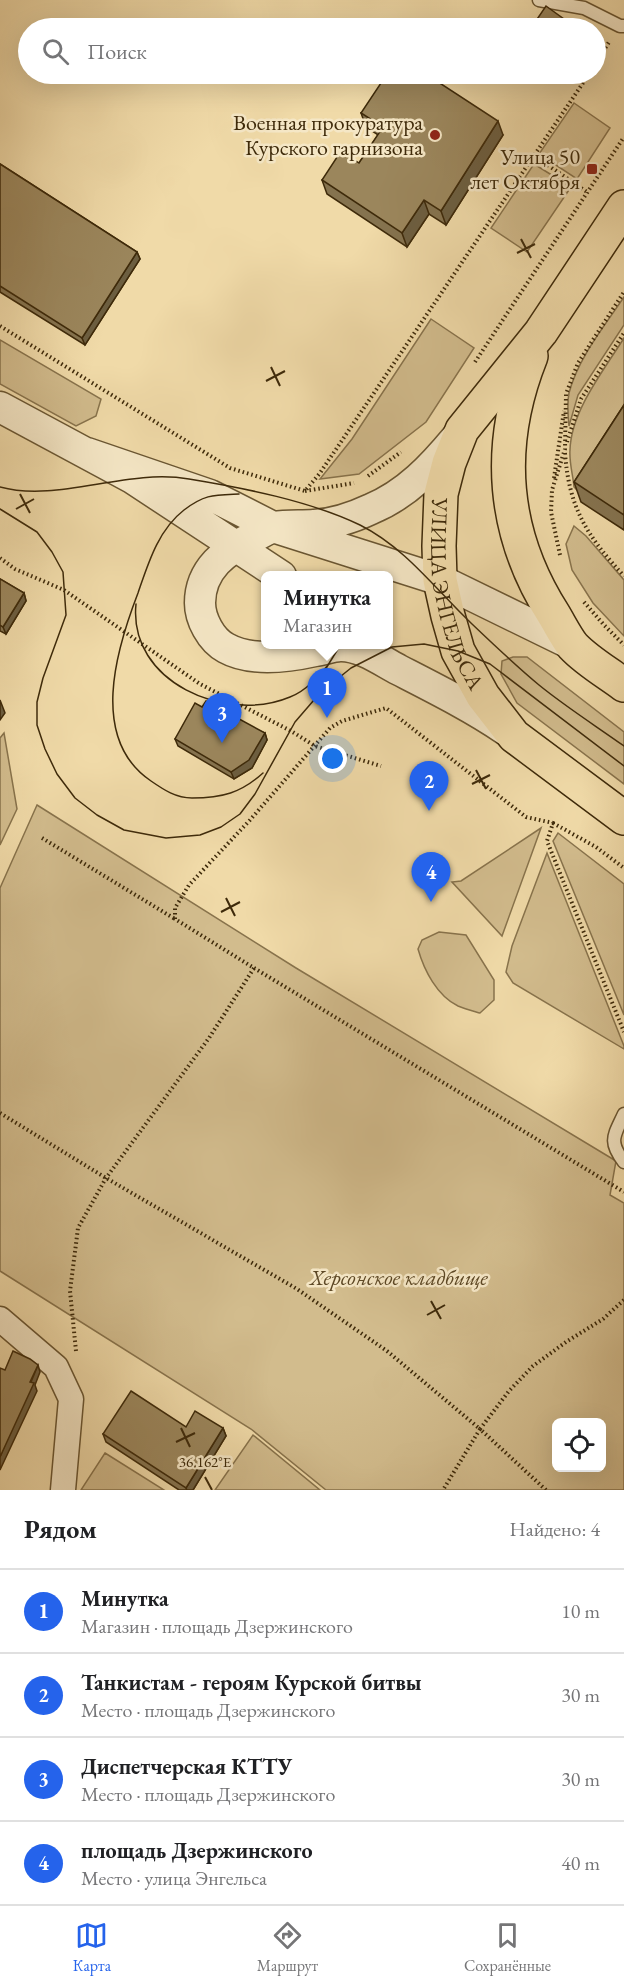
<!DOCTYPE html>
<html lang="ru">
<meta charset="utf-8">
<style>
body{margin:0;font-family:"EB Garamond",serif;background:#f2f2f2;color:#202124}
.controls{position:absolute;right:18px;bottom:18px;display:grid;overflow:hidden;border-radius:9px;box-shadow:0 6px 24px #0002}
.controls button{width:54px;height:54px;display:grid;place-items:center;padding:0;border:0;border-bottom:2px solid #e0e0e0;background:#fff;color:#202124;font:30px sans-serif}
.you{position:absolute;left:333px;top:759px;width:21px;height:21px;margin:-15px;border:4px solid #fff;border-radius:50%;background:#1a73e8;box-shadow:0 0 0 9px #1a73e833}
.badge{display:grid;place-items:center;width:39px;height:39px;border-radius:50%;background:#2563eb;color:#fff;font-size:20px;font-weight:700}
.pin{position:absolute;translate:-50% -50px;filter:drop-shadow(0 2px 3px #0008)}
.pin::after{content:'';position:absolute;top:32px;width:21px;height:18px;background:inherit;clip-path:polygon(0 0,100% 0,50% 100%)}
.popup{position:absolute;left:261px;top:571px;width:132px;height:78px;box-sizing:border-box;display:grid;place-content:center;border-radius:9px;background:#fff;filter:drop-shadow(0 2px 4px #0005);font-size:20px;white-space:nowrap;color:#757577}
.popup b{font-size:22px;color:#202124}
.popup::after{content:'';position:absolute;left:50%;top:100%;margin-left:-12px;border:12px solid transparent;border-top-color:#fff}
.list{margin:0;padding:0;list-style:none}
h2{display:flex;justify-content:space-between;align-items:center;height:78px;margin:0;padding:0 24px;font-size:26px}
h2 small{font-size:20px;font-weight:400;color:#757577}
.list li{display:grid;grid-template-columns:39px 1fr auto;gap:18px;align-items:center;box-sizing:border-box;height:84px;padding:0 24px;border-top:2px solid #e0e0e0}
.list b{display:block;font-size:22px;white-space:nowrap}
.list p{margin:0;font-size:20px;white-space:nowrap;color:#757577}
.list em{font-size:20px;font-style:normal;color:#757577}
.icon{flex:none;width:33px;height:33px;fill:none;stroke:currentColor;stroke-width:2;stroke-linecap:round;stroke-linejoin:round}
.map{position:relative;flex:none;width:624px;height:1490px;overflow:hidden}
.search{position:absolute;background:#fff;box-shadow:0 6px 24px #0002;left:18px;right:18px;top:18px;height:66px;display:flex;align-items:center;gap:15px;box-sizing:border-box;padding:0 21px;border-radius:33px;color:#757577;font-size:22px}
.sheet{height:414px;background:#fff}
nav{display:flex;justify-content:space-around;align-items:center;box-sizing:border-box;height:84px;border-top:2px solid #e0e0e0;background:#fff;font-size:16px;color:#757577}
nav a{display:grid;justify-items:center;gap:3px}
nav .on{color:#2563eb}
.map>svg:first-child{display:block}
.green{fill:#d2bc8d;stroke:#88734c;stroke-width:1.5;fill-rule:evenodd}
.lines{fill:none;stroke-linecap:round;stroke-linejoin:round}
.service-casing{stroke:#6a5632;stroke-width:15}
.minor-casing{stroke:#6a5632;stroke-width:27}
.tertiary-casing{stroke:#6a5632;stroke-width:33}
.primary-casing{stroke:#3e2a0a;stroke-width:36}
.path{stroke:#3e2a0a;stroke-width:4;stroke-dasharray:1.5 3;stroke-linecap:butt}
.service{stroke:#f5e7c6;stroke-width:12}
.minor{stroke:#f5e7c6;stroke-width:24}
.tertiary{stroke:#f5e7c6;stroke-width:30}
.primary{stroke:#f0daa8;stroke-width:33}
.tram{stroke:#3e2a0a;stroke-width:1.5}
.wall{fill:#85734f;stroke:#3e2a0a;stroke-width:1.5}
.shaded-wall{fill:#6c5e40;stroke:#3e2a0a;stroke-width:1.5}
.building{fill:#9b865c;stroke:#3e2a0a;stroke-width:1.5}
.ticks{fill:none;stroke:#3e2a0a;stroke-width:2}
.poi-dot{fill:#8f2418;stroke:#f5e7c6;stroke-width:2}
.labels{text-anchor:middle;stroke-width:5;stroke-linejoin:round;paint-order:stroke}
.poi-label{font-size:22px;fill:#3e2a0a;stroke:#f5e7c6;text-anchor:end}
.street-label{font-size:22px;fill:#3e2a0a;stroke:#f5e7c6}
.park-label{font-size:22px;font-style:italic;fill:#5c4724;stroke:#f5e7c6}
.ticks-label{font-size:15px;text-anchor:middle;fill:#3e2a0a;stroke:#f5e7c6;stroke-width:5;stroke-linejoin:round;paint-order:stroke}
</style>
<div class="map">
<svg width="624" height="1490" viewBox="0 0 624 1490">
<rect width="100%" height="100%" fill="#f0daa8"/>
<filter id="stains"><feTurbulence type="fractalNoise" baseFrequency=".00333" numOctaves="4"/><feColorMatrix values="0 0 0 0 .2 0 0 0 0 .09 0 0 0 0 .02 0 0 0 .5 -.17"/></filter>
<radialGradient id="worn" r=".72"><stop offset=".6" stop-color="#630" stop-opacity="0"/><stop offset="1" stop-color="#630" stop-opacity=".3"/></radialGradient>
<!-- green -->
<path class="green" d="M574 103 610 128 577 179 539 154Z
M534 164 571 187 527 252 491 228Z
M624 297V325L578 395 569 426C568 416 567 403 569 393 578 358 604 327 624 297Z
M431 319 474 348 426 422 359 474 320 479 352 439Z
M624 338V420L579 492 574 487C573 475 569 462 570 450 571 411 604 370 624 338Z
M0 340 101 399 96 416 76 426 0 384Z
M574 526 586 536 624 580V636L593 603 572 570 566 544Z
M513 657H527L624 732V784L517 703 501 674 502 661Z
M4 733 17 809 0 845V738Z
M37 805 296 968 616 1161 610 1195 624 1203V1490H326L251 1429 0 1271V888ZM556 1422H602V1468H556Z
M541 828 502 936 452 882 461 881Z
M558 833 624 884V1015L553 841Z
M547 853 624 1046V1049L513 983 506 972 512 946Z
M439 932 466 935 494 980V1000L480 1013C473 1011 465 1009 458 1006 437 996 424 970 418 949L422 940Z
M253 1435 320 1490H215Z
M105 1453 164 1490H81Z"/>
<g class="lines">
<defs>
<path id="service" d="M539 0 584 8 620 26H624
M624 1114C614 1136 608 1141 624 1162"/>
<path id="minor" d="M0 1319 56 1367 71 1399 63 1490"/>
<path id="tertiary" d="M0 407 132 478 281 576
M457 437C432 467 407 494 371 509 354 517 333 524 314 525 301 526 287 525 274 527 267 529 260 534 253 537 226 550 200 569 200 603 200 619 211 640 226 648 251 662 288 657 315 651 323 650 333 646 341 646 361 646 382 661 399 670 436 689 472 707 506 730
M87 453 210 495 273 527 440 580 573 645"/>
<g id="primary">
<path id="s1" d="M624 207 541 332 462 430 449 463 441 494 439 546 440 580 448 616 458 651 483 696 514 736 624 818"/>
<path d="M531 356C495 446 502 534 554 615 560 625 566 637 573 646 587 661 608 673 624 685"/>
</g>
</defs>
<!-- service casing -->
<use href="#service" class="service-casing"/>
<!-- minor casing -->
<use href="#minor" class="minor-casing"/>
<!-- tertiary casing -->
<use href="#tertiary" class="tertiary-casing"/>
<!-- primary casing -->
<use href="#primary" class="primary-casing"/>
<!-- path -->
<path class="path" d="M596 63 609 42
M533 155 587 192
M0 326 230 468 305 491 320 473 589 74
M475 362 624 137
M567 442 581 399 624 333
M565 453C569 508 587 536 624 576
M368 476 401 452
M554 478 564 411
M305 491 354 483
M560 555 551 512 552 490 565 449 566 394 578 363 624 292
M0 558 15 569 64 590 200 684 291 731 315 746 381 766
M584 602 604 625 624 645
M553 823 596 847 624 868
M42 838 175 919
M254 968 624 1192
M0 1113 106 1178 297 1289 387 1351 480 1429 443 1490
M76 1351 70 1291 78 1228 106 1178 209 1038 254 968 175 919V908L189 885 250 820 330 728 342 721 386 708 526 817 553 823 547 841 624 1032
M546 1490 480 1429 509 1391 533 1366 566 1342 603 1319 624 1300"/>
<!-- service -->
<use href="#service" class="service"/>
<!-- minor -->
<use href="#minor" class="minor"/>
<!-- tertiary -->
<use href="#tertiary" class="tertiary"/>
<!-- primary -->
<use href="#primary" class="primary"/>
<!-- tram -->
<path class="tram" d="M0 487C58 503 126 468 189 479 244 488 310 501 360 525 406 548 436 590 472 624 494 645 516 666 539 685 566 707 596 726 624 746
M239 494C214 495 205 494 184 510 158 530 148 564 138 593 116 650 89 739 151 781 164 790 176 798 192 798 222 798 241 793 263 773
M0 509 37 532 52 552 63 572 66 615 43 678 37 702V725L45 749 57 774 75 798 97 815 124 830 166 838 200 835 221 827 240 814 255 794 295 722 320 693 351 668 392 647 424 644 458 651 490 664 624 766
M383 576V575
M136 604C128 682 226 724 290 697 306 691 318 677 328 665
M325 670 341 644"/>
</g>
<!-- wall -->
<path class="wall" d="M361 113 503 135 446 225 429 214 407 247 327 194 322 180 359 163 378 135 366 127Z
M0 164 137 252 140 259 85 345 0 292Z
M624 405V530L581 502 574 482Z
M0 579 24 593 26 601 6 634 0 631Z
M202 707 265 733 267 740 252 768 234 779 178 746 175 739Z
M186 1427 223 1428 226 1436 193 1490H179L106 1442 103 1434Z"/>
<!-- shaded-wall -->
<path class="shaded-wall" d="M568 22 570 28H563Z
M498 121 503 135 446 225 441 211Z
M424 200 429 214 407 247 402 233Z
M137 252 140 259 85 345 82 338Z
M24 593 26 601 6 634 3 627Z
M0 700 5 713 0 720Z
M265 733 267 740 252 768 234 779 231 772Z
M38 1365 40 1372 35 1385 37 1391 0 1470V1457Z
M223 1428 226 1436 193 1490H187L186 1488Z"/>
<!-- building -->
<path class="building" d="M546 6 568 22 563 28H531Z
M387 74H426L498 121 441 211 424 200 402 233 322 180 341 151 359 163 383 127 361 113Z
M0 164 137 252 82 338 0 286Z
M624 405V515L574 482Z
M0 579 24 593 3 627 0 625Z
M206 701 265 733 249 760 231 772 175 739 195 703 202 707Z
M13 1351 30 1359 38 1365 30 1382 34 1383 0 1457V1368L5 1370Z
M131 1391 186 1427 195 1411 223 1428 186 1488 103 1434Z"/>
<!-- ticks -->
<path class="ticks" d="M521 239 531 258M517 253 535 244M271 367 280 386M266 381 285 371M20 494 30 513M16 509 34 499M476 770 486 789M472 784 490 775M226 898 235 916M221 912 240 902M431 1301 441 1319M427 1315 445 1305M181 1428 190 1447M176 1442 195 1433M205 1477 212 1490"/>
<!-- markers -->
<g class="poi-dot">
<circle cx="435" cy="135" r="6"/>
<rect x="586" y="163" width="12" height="12" rx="3"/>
</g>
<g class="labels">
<!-- poi labels -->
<g class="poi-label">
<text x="423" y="130">Военная прокуратура<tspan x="423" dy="25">Курского гарнизона</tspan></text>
<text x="580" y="164">Улица 50<tspan x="580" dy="25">лет Октября</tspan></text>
</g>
<!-- street labels -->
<g class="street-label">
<text dy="8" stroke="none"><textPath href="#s1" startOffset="446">УЛИЦА ЭНГЕЛЬСА</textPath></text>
</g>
<!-- park labels -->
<g class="park-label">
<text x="399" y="1285">Херсонское кладбище</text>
</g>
</g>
<g class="ticks-label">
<text x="205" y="1467">36.162°E</text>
</g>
<rect width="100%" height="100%" filter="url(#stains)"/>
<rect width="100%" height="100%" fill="url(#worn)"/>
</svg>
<div class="controls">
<button><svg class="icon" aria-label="locate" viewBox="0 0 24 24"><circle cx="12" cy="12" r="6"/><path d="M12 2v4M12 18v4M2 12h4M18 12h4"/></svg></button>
</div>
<div class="you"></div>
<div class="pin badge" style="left:327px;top:718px">1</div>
<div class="popup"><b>Минутка</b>Магазин</div>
<div class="pin badge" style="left:429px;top:811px">2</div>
<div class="pin badge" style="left:222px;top:743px">3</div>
<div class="pin badge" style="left:431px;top:902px">4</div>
<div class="search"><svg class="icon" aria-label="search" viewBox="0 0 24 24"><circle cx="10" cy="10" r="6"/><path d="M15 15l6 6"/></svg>Поиск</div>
</div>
<section class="sheet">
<h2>Рядом<small>Найдено: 4</small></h2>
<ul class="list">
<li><span class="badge">1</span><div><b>Минутка</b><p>Магазин · площадь Дзержинского</p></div><em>10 m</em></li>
<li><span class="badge">2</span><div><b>Танкистам - героям Курской битвы</b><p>Место · площадь Дзержинского</p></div><em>30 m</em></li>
<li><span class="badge">3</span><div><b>Диспетчерская КТТУ</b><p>Место · площадь Дзержинского</p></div><em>30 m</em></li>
<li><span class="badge">4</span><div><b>площадь Дзержинского</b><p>Место · улица Энгельса</p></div><em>40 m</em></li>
</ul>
</section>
<nav>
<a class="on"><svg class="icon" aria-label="map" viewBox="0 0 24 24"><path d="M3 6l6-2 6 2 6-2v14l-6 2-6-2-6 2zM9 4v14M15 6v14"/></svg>Карта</a>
<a><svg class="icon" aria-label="directions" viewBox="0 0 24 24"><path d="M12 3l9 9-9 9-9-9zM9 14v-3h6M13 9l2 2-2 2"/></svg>Маршрут</a>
<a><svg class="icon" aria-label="saved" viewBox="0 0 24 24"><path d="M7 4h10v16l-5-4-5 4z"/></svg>Сохранённые</a>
</nav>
